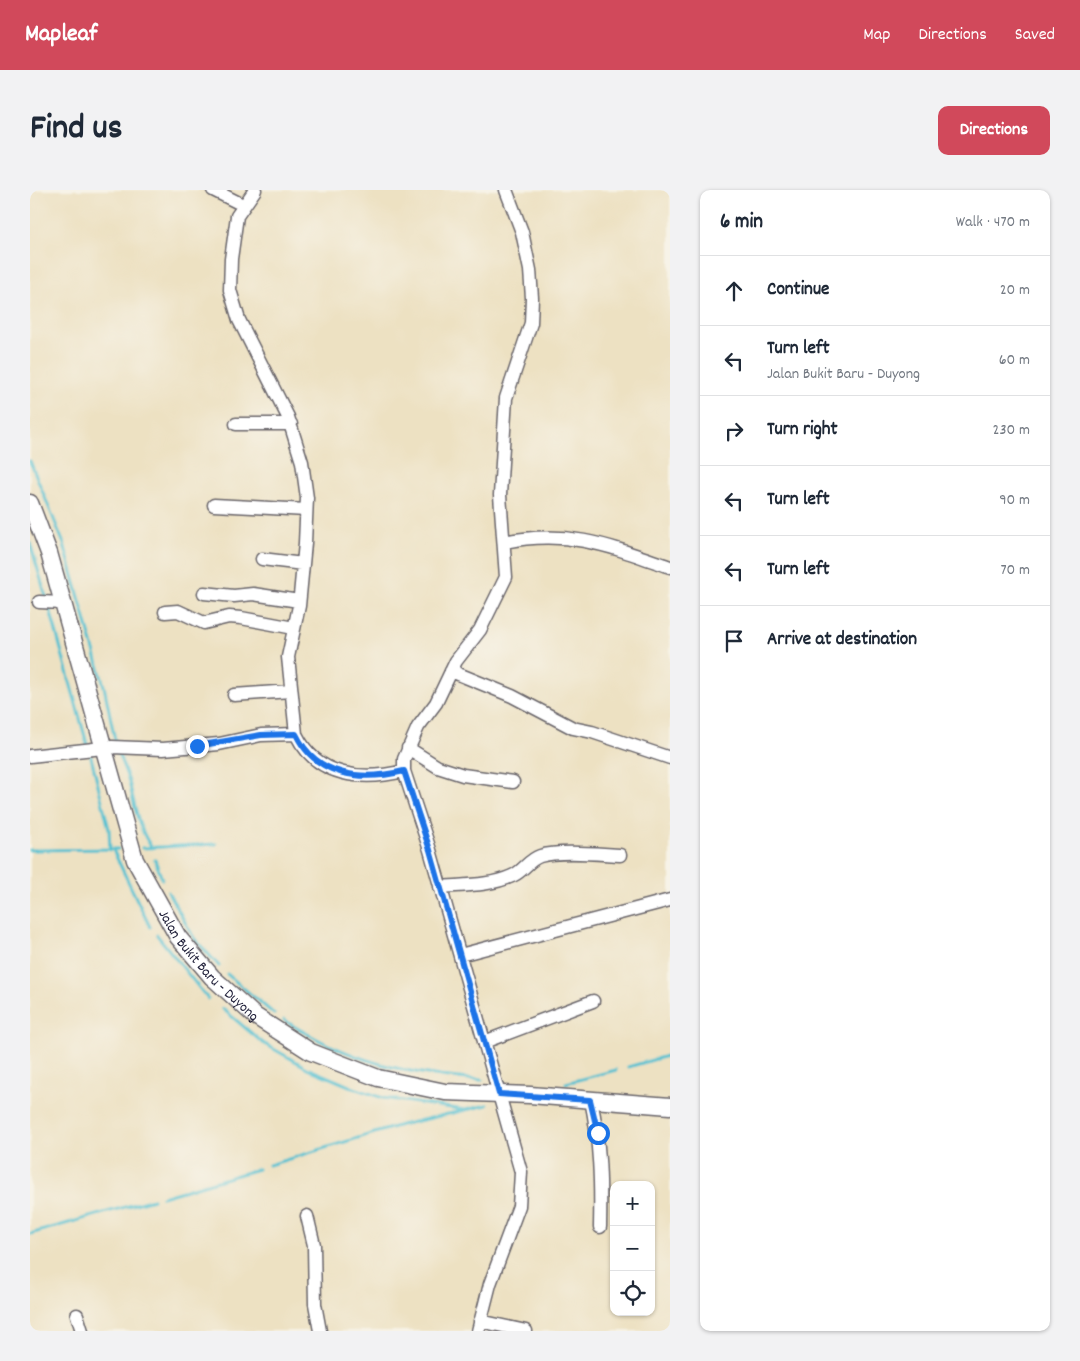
<!DOCTYPE html>
<meta charset="utf-8">
<style>
body{margin:0;font-family:Dekko,sans-serif;background:#f2f2f3;color:#1f2937}
.controls{position:absolute;right:15px;bottom:15px;display:grid;overflow:hidden;border-radius:10px;box-shadow:0 1px 4px #0004}
.controls button{width:45px;height:45px;display:grid;place-items:center;padding:0;border:0;border-bottom:1px solid #e0e1e3;background:#fff;color:#1f2937;font:25px sans-serif}
.stop{position:absolute;width:15px;height:15px;margin:-11px;border:4px solid #1a73e8;border-radius:50%;background:#fff}
.stop.end{background:#1a73e8;border-color:#fff;box-shadow:0 1px 5px #0008}
.list{margin:0;padding:0;list-style:none}
h2{display:flex;justify-content:space-between;align-items:center;height:65px;margin:0;padding:0 20px;font-size:21px}
h2 small{font-size:16px;font-weight:400;color:#747a83}
.list li{display:grid;grid-template-columns:32px 1fr auto;gap:15px;align-items:center;box-sizing:border-box;height:70px;padding:0 20px;border-top:1px solid #e0e1e3}
.list b{display:block;font-size:19px;white-space:nowrap}
.list p{margin:0;font-size:16px;white-space:nowrap;color:#747a83}
.list em{font-size:16px;font-style:normal;color:#747a83}
.icon{flex:none;width:28px;height:28px;fill:none;stroke:currentColor;stroke-width:2;stroke-linecap:round;stroke-linejoin:round}
.map{position:relative;flex:none;width:640px;height:1141px;overflow:hidden;border-radius:10px}
header{display:flex;align-items:center;gap:30px;box-sizing:border-box;height:70px;padding:0 25px;background:#d1495b;color:#fff}
header strong{font-size:24px}
nav{display:flex;gap:28px;margin-inline-start:auto;font-size:18px}
.intro{display:flex;align-items:center;justify-content:space-between;box-sizing:border-box;height:120px;padding:0 30px}
h1{margin:0;font-size:35px}
.button{padding:12px 22px;border-radius:10px;background:#d1495b;color:#fff;font-size:18px;font-weight:700}
main{display:flex;gap:30px;padding:0 30px}
aside{flex:1;background:#fff;border-radius:10px;box-shadow:0 1px 4px #0004}
.map>svg:first-child{display:block}
.lines{fill:none;stroke-linecap:round;stroke-linejoin:round}
.stream{stroke:#56c1d1;stroke-width:3}
.minor-casing{stroke:#69656a;stroke-width:15}
.major-casing{stroke:#69656a;stroke-width:19}
.minor{stroke:#fff;stroke-width:12}
.major{stroke:#fff;stroke-width:16}
.route{stroke:#1a73e8;stroke-width:6}
.labels{text-anchor:middle;stroke-width:4.5;stroke-linejoin:round;paint-order:stroke}
.street-label{font-size:15px;fill:#22223b;stroke:#f7f3e8}
</style>
<header>
<strong>Mapleaf</strong>
<nav><a>Map</a><a>Directions</a><a>Saved</a></nav>
</header>
<div class="intro"><h1>Find us</h1><a class="button">Directions</a></div>
<main>
<div class="map">
<svg width="640" height="1141" viewBox="0 0 640 1141">
<rect width="100%" height="100%" fill="#f7f3e8"/>
<filter id="ink" filterUnits="userSpaceOnUse"><feTurbulence type="fractalNoise" baseFrequency=".02" numOctaves="2"/><feDisplacementMap in="SourceGraphic" scale="10" xChannelSelector="R" yChannelSelector="G"/><feConvolveMatrix kernelMatrix="1 2 1 2 8 2 1 2 1" color-interpolation-filters="sRGB"/></filter>
<filter id="wash" filterUnits="userSpaceOnUse"><feTurbulence type="fractalNoise" baseFrequency=".0096" numOctaves="4" result="noise"/><feDisplacementMap in="SourceGraphic" scale="20" xChannelSelector="R" yChannelSelector="G"/><feGaussianBlur stdDeviation="1.12" result="paint"/><feColorMatrix in="noise" values="0 0 0 0 0 0 0 0 0 0 0 0 0 0 0 0 0 1.4 0 .05"/><feComposite in="paint" operator="in"/></filter>
<g filter="url(#wash)">
<rect width="100%" height="100%" fill="#ede1c2"/>
<g class="lines">
<!-- stream -->
<path class="stream" d="M0 271 34 354 74 496 85 550
M0 353 17 410
M19 416 57 554
M88 562C91 572 96 582 99 592 105 615 107 637 122 658
M60 563 79 639 80 660
M112 658 186 654
M0 660 88 659
M83 660 120 737
M125 670 132 689
M138 702 164 748 189 776
M127 745 178 809
M197 784 244 824
M193 819 233 853 279 879 324 898 353 908 435 920
M254 830C318 871 377 885 452 890
M598 877 640 865
M536 893 586 880
M239 975 371 935 457 915
M132 1007 228 979
M0 1044 123 1009"/>
</g>
</g>
<g filter="url(#ink)">
<g class="lines">
<defs>
<path id="minor" d="M183 0 213 15
M225 0 207 26 201 69 200 100 209 130 258 227 272 272 277 308 275 353 269 416 258 467 266 544C287 588 333 591 374 581
M206 234H261
M184 315 276 320
M474 352C539 339 580 356 640 377
M232 369 273 374
M174 403 204 406 223 404 269 411
M9 412 34 413
M135 422 148 421 174 433 199 427 211 428 264 438
M421 481 482 506 543 538 562 542 640 568
M204 505 261 501
M378 558 408 577 433 585 483 592
M0 566 82 557 133 559 189 554 231 545 266 544
M410 697C434 695 460 696 482 686 493 682 498 670 510 666 529 660 569 664 590 665
M430 765 640 710
M454 852 563 811
M561 910C570 953 571 993 570 1037
M277 1026 284 1055 285 1114 290 1141
M47 1125 52 1141
M450 1131 496 1141
M448 1141 460 1094 489 1016 491 982 400 660 374 581V569L388 537 406 513 426 471 450 440 476 387 470 305 476 208 501 133 502 108 500 80 492 42 476 0"/>
<g id="major">
<path id="s1" d="M0 313 19 363 105 670 148 747 182 787 225 826 281 862 348 888 415 902 500 905 640 916"/>
</g>
</defs>
<!-- minor casing -->
<use href="#minor" class="minor-casing"/>
<!-- major casing -->
<use href="#major" class="major-casing"/>
<!-- minor -->
<use href="#minor" class="minor"/>
<!-- major -->
<use href="#major" class="major"/>
</g>
</g>
<g class="lines" filter="url(#ink)">
<!-- route -->
<path class="route" d="M167 556 231 545 266 544C287 588 333 591 374 581L400 660 469 904 560 910 568 943"/>
</g>
<g class="labels">
<!-- street labels -->
<g class="street-label">
<text dy="5" stroke="none"><textPath href="#s1" startOffset="502">Jalan Bukit Baru - Duyong</textPath></text>
</g>
</g>
</svg>
<div class="controls">
<button>+</button>
<button>−</button>
<button><svg class="icon" aria-label="locate" viewBox="0 0 24 24"><circle cx="12" cy="12" r="6"/><path d="M12 2v4M12 18v4M2 12h4M18 12h4"/></svg></button>
</div>
<div class="stop" style="left:568px;top:943px"></div>
<div class="stop end" style="left:167px;top:556px"></div>
</div>
<aside>
<h2>6 min<small>Walk · 470 m</small></h2>
<ul class="list">
<li><svg class="icon" aria-label="ahead" viewBox="0 0 24 24"><path d="M12 20V5M6 11l6-6 6 6"/></svg><div><b>Continue</b></div><em>20 m</em></li>
<li><svg class="icon" aria-label="left" viewBox="0 0 24 24"><path d="M17 20v-9H6M10 6l-5 5 5 5"/></svg><div><b>Turn left</b><p>Jalan Bukit Baru - Duyong</p></div><em>60 m</em></li>
<li><svg class="icon" aria-label="right" viewBox="0 0 24 24"><path d="M7 20v-9h11M14 6l5 5-5 5"/></svg><div><b>Turn right</b></div><em>230 m</em></li>
<li><svg class="icon" aria-label="left" viewBox="0 0 24 24"><path d="M17 20v-9H6M10 6l-5 5 5 5"/></svg><div><b>Turn left</b></div><em>90 m</em></li>
<li><svg class="icon" aria-label="left" viewBox="0 0 24 24"><path d="M17 20v-9H6M10 6l-5 5 5 5"/></svg><div><b>Turn left</b></div><em>70 m</em></li>
<li><svg class="icon" aria-label="arrive" viewBox="0 0 24 24"><path d="M6 21V4h12l-3 4 3 4H6"/></svg><div><b>Arrive at destination</b></div></li>
</ul>
</aside>
</main>
